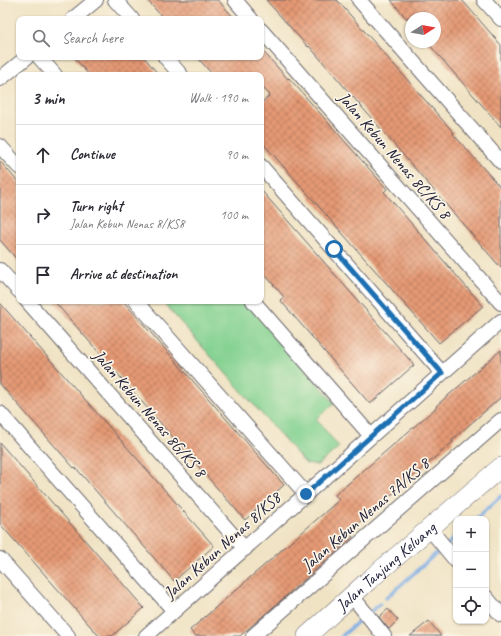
<!DOCTYPE html>
<meta charset="utf-8">
<style>
body{margin:0;font-family:Caveat,sans-serif;background:#f7f7f7;color:#2b2b33}
.controls{position:absolute;right:12px;bottom:12px;display:grid;overflow:hidden;border-radius:8px;box-shadow:0 1px 3px #0004}
.controls button{width:36px;height:36px;display:grid;place-items:center;padding:0;border:0;border-bottom:1px solid #e1e1e2;background:#fff;color:#2b2b33;font:20px sans-serif}
.compass{position:absolute;left:405px;top:12px;width:36px;height:36px;border-radius:50%;background:#fff;box-shadow:0 1px 3px #0004;rotate:79deg}
.stop{position:absolute;width:12px;height:12px;margin:-9px;border:3px solid #1f6fb2;border-radius:50%;background:#fff}
.stop.end{background:#1f6fb2;border-color:#fff;box-shadow:0 1px 4px #0008}
.list{margin:0;padding:0;list-style:none}
h2{display:flex;justify-content:space-between;align-items:center;height:52px;margin:0;padding:0 16px;font-size:17px}
h2 small{font-size:13px;font-weight:400;color:#7c7c81}
.list li{display:grid;grid-template-columns:26px 1fr auto;gap:12px;align-items:center;box-sizing:border-box;height:60px;padding:0 16px;border-top:1px solid #e1e1e2}
.list b{display:block;font-size:15px;white-space:nowrap}
.list p{margin:0;font-size:13px;white-space:nowrap;color:#7c7c81}
.list em{font-size:13px;font-style:normal;color:#7c7c81}
.icon{flex:none;width:22px;height:22px;fill:none;stroke:currentColor;stroke-width:2;stroke-linecap:round;stroke-linejoin:round}
.map{position:relative;flex:none;width:501px;height:636px;overflow:hidden}
.search{position:absolute;background:#fff;box-shadow:0 1px 3px #0004;left:16px;top:16px;width:248px;height:44px;display:flex;align-items:center;gap:10px;box-sizing:border-box;padding:0 14px;border-radius:8px;color:#7c7c81;font-size:15px}
.panel{position:absolute;background:#fff;box-shadow:0 1px 3px #0004;left:16px;top:72px;width:248px;height:232px;border-radius:8px}
.map>svg:first-child{display:block}
.green{fill:#82d190;stroke:#527a66}
.lines{fill:none;stroke-linecap:round;stroke-linejoin:round}
.stream{stroke:#79abe5;stroke-width:3.5}
.building{fill:url(#building-cross-hatch)}
.minor-casing{stroke:#6a666b;stroke-width:16}
.secondary-casing{stroke:#6a666b;stroke-width:20}
.minor{stroke:#fff;stroke-width:14}
.secondary{stroke:#fff;stroke-width:19}
.route{stroke:#1f6fb2;stroke-width:5}
.labels{text-anchor:middle;stroke-width:3.5;stroke-linejoin:round;paint-order:stroke}
.street-label{font-size:17px;fill:#22223b;stroke:#fcf5e5}
</style>
<div class="map">
<svg width="501" height="636" viewBox="0 0 501 636">
<defs>
<pattern id="building-cross-hatch" width="8" height="8" patternUnits="userSpaceOnUse"><rect width="8" height="8" fill="#e59a74"/><path d="M0 0l8 8M0 8l8-8" fill="none" stroke="#b97d60"/></pattern>
</defs>
<rect width="100%" height="100%" fill="#fcf5e5"/>
<filter id="ink" filterUnits="userSpaceOnUse"><feTurbulence type="fractalNoise" baseFrequency=".025" numOctaves="2"/><feDisplacementMap in="SourceGraphic" scale="8" xChannelSelector="R" yChannelSelector="G"/><feConvolveMatrix kernelMatrix="1 2 1 2 8 2 1 2 1" color-interpolation-filters="sRGB"/></filter>
<filter id="wash" filterUnits="userSpaceOnUse"><feTurbulence type="fractalNoise" baseFrequency=".012" numOctaves="4" result="noise"/><feDisplacementMap in="SourceGraphic" scale="16" xChannelSelector="R" yChannelSelector="G"/><feGaussianBlur stdDeviation="0.9" result="paint"/><feColorMatrix in="noise" values="0 0 0 0 0 0 0 0 0 0 0 0 0 0 0 0 0 1.4 0 .05"/><feComposite in="paint" operator="in"/></filter>
<g filter="url(#wash)">
<rect width="100%" height="100%" fill="#f0e3c4"/>
<!-- green -->
<path class="green" d="M162 301H245L335 403 316 419 339 447 318 465 306 464Z"/>
<g class="lines">
<!-- stream -->
<path class="stream" d="M476 519 501 496
M447 545 456 536
M386 598 439 551
M370 612 380 604
M342 636 361 619"/>
</g>
<g id="blocks">
<!-- building -->
<path class="building" d="M147 0H218L235 19H164Z
M266 0H337L454 133 453 134 501 188V268L309 46 308 47Z
M391 0H462L501 45V127L427 42H435V18H406Z
M261 49 288 79 289 78 387 189 384 192 483 306 439 343 261 141V103L270 95 261 86V75H213L197 57H261Z
M74 57H144L159 75H89Z
M0 161 19 183V262L0 240Z
M261 190 414 365 370 404 280 300 284 297 261 270Z
M54 301H123L284 485 245 520Z
M0 303 214 546 174 581 75 467 74 468 0 384Z
M501 350V397L452 440 453 442 348 532 353 537 240 636H195L190 630 339 500 335 495 437 407 436 406Z
M0 443 144 608 112 636H99L0 524Z
M388 609 398 620 389 629 379 617Z
M429 621 441 636H410Z"/>
</g>
</g>
<g filter="url(#ink)">
<use href="#blocks" fill-opacity="0" stroke="#6a666b" stroke-width="1"/>
<g class="lines">
<defs>
<path id="minor" d="M115 0 132 19
M235 0 251 19
M359 0 501 162
M484 0 501 19
M73 19 96 0
M261 30 501 303
M39 57 55 75
M165 57 181 75
M0 79 27 57
M0 146 19 167
M261 166 442 373
M0 270 19 291
M27 301 245 549
M136 301 306 494
M253 301 371 436
M0 413 174 611
M429 528 456 561
M0 559 68 636
M352 596 384 636
M486 597 501 615
M146 636 501 321
M253 636 501 420"/>
<g id="secondary">
<path id="s1" d="M307 636 368 581 501 467"/>
</g>
</defs>
<!-- minor casing -->
<use href="#minor" class="minor-casing"/>
<!-- secondary casing -->
<use href="#secondary" class="secondary-casing"/>
<!-- minor -->
<use href="#minor" class="minor"/>
<!-- secondary -->
<use href="#secondary" class="secondary"/>
</g>
</g>
<g class="lines" filter="url(#ink)">
<!-- route -->
<path class="route" d="M306 494 442 373 334 249"/>
</g>
<g class="labels">
<!-- street labels -->
<g class="street-label">
<text transform="translate(395 155) rotate(49)" y="6">Jalan Kebun Nenas 8C/KS 8</text>
<text transform="translate(150 413) rotate(49)" y="6">Jalan Kebun Nenas 8G/KS 8</text>
<text transform="translate(365 514) rotate(-41)" y="6">Jalan Kebun Nenas 7A/KS 8</text>
<text transform="translate(222 545) rotate(-42)" y="6">Jalan Kebun Nenas 8/KS8</text>
<text dy="6" stroke="none"><textPath href="#s1" startOffset="105">Jalan Tanjung Keluang</textPath></text>
</g>
</g>
</svg>
<div class="controls">
<button>+</button>
<button>−</button>
<button><svg class="icon" aria-label="locate" viewBox="0 0 24 24"><circle cx="12" cy="12" r="6"/><path d="M12 2v4M12 18v4M2 12h4M18 12h4"/></svg></button>
</div>
<svg class="compass" viewBox="-18 -18 36 36"><path d="M0-13l5 13h-10z" fill="#e53935"/><path d="M0 13l5-13h-10z" fill="#7c7c81"/></svg>
<div class="stop" style="left:334px;top:249px"></div>
<div class="stop end" style="left:306px;top:494px"></div>
<div class="search"><svg class="icon" aria-label="search" viewBox="0 0 24 24"><circle cx="10" cy="10" r="6"/><path d="M15 15l6 6"/></svg>Search here</div>
<section class="panel">
<h2>3 min<small>Walk · 190 m</small></h2>
<ul class="list">
<li><svg class="icon" aria-label="ahead" viewBox="0 0 24 24"><path d="M12 20V5M6 11l6-6 6 6"/></svg><div><b>Continue</b></div><em>90 m</em></li>
<li><svg class="icon" aria-label="right" viewBox="0 0 24 24"><path d="M7 20v-9h11M14 6l5 5-5 5"/></svg><div><b>Turn right</b><p>Jalan Kebun Nenas 8/KS8</p></div><em>100 m</em></li>
<li><svg class="icon" aria-label="arrive" viewBox="0 0 24 24"><path d="M6 21V4h12l-3 4 3 4H6"/></svg><div><b>Arrive at destination</b></div></li>
</ul>
</section>
</div>
